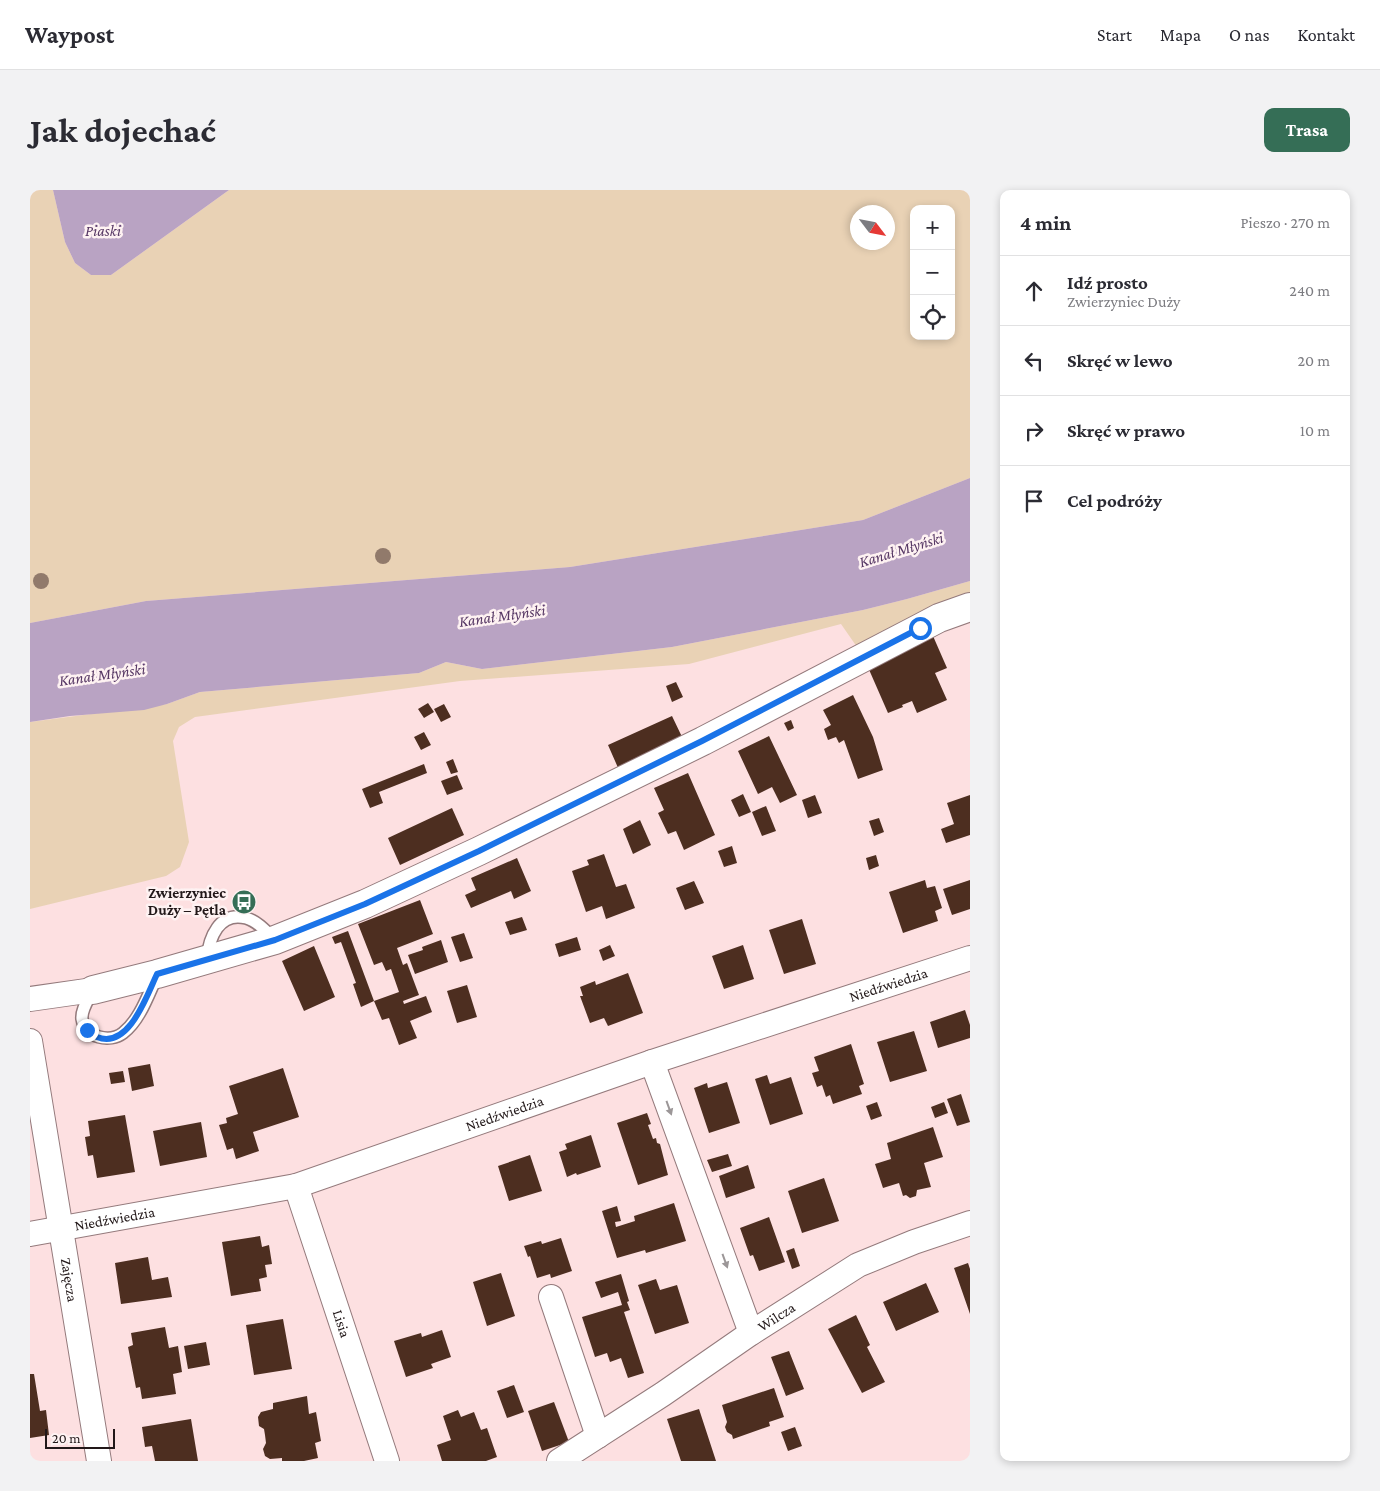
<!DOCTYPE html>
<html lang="pl">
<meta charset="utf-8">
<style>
body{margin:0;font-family:"Crimson Pro",serif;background:#f2f2f3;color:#2b2b33}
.controls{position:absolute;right:15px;top:15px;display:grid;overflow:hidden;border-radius:10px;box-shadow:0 2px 8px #0003}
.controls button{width:45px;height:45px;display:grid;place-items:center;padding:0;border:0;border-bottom:1px solid #e1e1e2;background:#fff;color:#2b2b33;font:25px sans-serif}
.compass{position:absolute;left:820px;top:15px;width:45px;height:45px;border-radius:50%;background:#fff;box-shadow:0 2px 8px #0003;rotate:122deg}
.scale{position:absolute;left:15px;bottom:12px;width:70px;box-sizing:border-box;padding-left:5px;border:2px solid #221819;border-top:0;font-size:14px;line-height:18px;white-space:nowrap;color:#221819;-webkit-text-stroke:4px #fef2f2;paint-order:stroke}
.stop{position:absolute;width:15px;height:15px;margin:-11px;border:4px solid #1a73e8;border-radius:50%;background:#fff}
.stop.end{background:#1a73e8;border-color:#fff;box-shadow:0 1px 5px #0008}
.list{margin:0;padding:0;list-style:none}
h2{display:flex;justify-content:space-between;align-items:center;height:65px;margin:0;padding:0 20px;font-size:21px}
h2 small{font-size:16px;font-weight:400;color:#7c7c81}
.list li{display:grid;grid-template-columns:32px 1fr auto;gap:15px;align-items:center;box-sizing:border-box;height:70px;padding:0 20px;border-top:1px solid #e1e1e2}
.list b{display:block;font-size:19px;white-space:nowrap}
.list p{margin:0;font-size:16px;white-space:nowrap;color:#7c7c81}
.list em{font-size:16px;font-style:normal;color:#7c7c81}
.icon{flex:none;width:28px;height:28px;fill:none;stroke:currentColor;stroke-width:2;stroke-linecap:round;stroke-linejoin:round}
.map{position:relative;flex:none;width:940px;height:1271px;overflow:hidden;border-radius:10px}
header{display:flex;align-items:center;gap:30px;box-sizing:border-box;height:70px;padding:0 25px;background:#fff;border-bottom:1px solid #e1e1e2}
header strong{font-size:24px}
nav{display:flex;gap:28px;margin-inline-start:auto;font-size:18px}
.intro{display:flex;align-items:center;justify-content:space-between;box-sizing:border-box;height:120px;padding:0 30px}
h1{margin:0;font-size:35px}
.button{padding:12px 22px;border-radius:10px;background:#356e56;color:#fff;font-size:18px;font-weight:700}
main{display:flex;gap:30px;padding:0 30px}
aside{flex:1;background:#fff;border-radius:10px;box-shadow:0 2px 8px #0003}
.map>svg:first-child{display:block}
.green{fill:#e9d2b5;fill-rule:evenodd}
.water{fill:#b9a3c3}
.building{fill:#4d2e20}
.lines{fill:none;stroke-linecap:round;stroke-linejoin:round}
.service-casing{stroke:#947a7c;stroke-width:14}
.minor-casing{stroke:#947a7c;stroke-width:26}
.tertiary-casing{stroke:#947a7c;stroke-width:30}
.service{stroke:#fff;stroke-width:11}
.minor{stroke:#fff;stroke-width:24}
.tertiary{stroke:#fff;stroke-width:28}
.tree{fill:#917a6b}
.oneway{fill:#9c9798}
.route{stroke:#1a73e8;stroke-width:6}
.labels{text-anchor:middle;stroke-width:5;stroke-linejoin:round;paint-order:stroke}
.poi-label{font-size:15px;font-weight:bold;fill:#221819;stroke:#fef2f2;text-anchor:end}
.street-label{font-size:15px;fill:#221819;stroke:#fef2f2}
.water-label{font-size:16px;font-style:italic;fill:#573865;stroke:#fef2f2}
</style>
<header>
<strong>Waypost</strong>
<nav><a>Start</a><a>Mapa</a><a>O nas</a><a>Kontakt</a></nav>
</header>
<div class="intro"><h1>Jak dojechać</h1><a class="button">Trasa</a></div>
<main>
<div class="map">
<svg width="940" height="1271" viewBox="0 0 940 1271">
<rect width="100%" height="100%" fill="#fde0e1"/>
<!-- green -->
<path class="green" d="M0 0H23L35 52 45 73 61 85H81L199 0H940V288L833 330 540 377 116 411 0 433ZM884 19H921V146H884ZM828 22H858V52H828Z
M940 391V407L827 457 811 434 659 474 430 491 165 527 149 537 143 551 159 652 150 677 136 686 0 719V532L137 514 170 502 389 483 416 472 452 479 642 457 833 420 877 409Z"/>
<!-- water -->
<path class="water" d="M23 0H199L81 85H61L45 73 35 52Z
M940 288V391L877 409 833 420 642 457 452 479 416 472 389 483 170 502 137 514 114 520 40 526 0 532V433L116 411 540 377 833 330Z"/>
<!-- building -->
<path class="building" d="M903 446 917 478 905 483 917 510 887 523 882 511 872 515 873 517 858 523 837 475Z
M646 492 653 507 642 512 636 496Z
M823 505 843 547 853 580 828 589 814 550 809 553 806 547 798 550 794 539 801 535 793 520Z
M398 513 404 522 394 528 388 519Z
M414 514 421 527 411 532 404 519Z
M642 526 653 549 589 580 578 555Z
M761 530 764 538 758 541 754 533Z
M394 542 401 555 391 560 384 547Z
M739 546 767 605 750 613 742 597 728 604 708 561Z
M423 569 428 582 421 584 416 572Z
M394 574 397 583 349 602 353 613 340 618 332 599Z
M658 583 685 645 654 660 646 641 638 644 628 623 634 620 624 598Z
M427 585 433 599 417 605 411 591Z
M713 604 721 622 709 627 701 610Z
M785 605 792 623 778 628 772 610Z
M940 605V645L916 653 911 639 924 634 917 613Z
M736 616 746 641 732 646 722 622Z
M422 618 434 645 370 675 358 648Z
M849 628 854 642 844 646 839 631Z
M610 630 621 655 603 664 593 639Z
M702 656 707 673 694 677 688 661Z
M574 664 586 697 596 694 605 718 576 729 572 716 556 722 542 681 559 675 557 670Z
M846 665 849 676 839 680 836 668Z
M487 668 501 701 484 709 481 701 441 718 435 705 446 700 441 688Z
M895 690 897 698 905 696 912 718 905 721 908 731 873 743 859 702Z
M940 690V719L922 725 913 699Z
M664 691 674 713 655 720 646 698Z
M390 710 403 744 367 758 373 775 377 773 389 805 373 811 374 814 396 806 402 822 380 831 387 848 369 855 359 828 352 830 344 811 369 802 361 779 356 781 352 772 344 775 328 734Z
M492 727 497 740 480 745 475 732Z
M772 729 786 774 754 784 739 740Z
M318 741 344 811 331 817 323 794 326 793 311 752 305 754 302 747Z
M434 743 443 768 430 772 421 747Z
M547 747 551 760 529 767 525 754Z
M411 750 418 772 385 784 378 765 393 760 392 757Z
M580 755 585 766 573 771 569 760Z
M713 755 724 789 694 799 682 766Z
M284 756 305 807 274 821 252 771Z
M598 783 613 823 578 836 574 828 560 833 550 806H553L550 797 565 791 566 795Z
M437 795 447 827 427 833 417 801Z
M935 820 940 835V848L908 858 900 832Z
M884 841 897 881 860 892 847 852Z
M821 854 834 894 829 896 832 904 803 914 800 905 796 907 792 895 787 897 782 883 789 881 784 867Z
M120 874 124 896 102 901 98 878Z
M253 878 269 927 223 942 229 961 206 969 203 958 197 960 189 935 197 933 196 928 208 924 199 896Z
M93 881 95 892 81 894 79 883Z
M737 885 740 894 761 887 773 924 740 935 725 889Z
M697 892 710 933 679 943 664 898 677 893 678 898Z
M931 904 940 932 927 936 917 909Z
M847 912 852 926 841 930 836 916Z
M914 912 918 923 905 928 901 917Z
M617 923 621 934 618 935 623 949 626 948 627 953 630 954 638 985 608 995 587 933Z
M95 925 105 982 67 988 63 965 58 966 55 947 60 946 58 931Z
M171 932 177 967 130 976 123 941Z
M903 937 913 967 894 973 901 997 887 1000 886 1006 880 1008 876 1005 873 1006 869 993 853 998 845 974 861 969 857 953Z
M561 945 571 977 547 985 546 983 537 987 529 962 537 959 535 954Z
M698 964 702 976 682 982 677 970Z
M500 965 512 1001 479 1011 468 976Z
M718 975 725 998 696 1008 689 986Z
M794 988 809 1031 772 1043 758 1001Z
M644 1013 656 1051 616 1063 615 1060 587 1068 572 1021 587 1016 591 1031 585 1032 586 1037 605 1031 604 1026Z
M739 1027 755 1072 729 1081 723 1065 720 1066 710 1038Z
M230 1046 232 1057 239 1055 242 1074 235 1075 237 1087 229 1089 231 1101 201 1106 192 1052Z
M531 1048 542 1081 521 1088 520 1084 507 1088 500 1066 498 1067 494 1056 511 1051 512 1054Z
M764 1058 770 1076 762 1079 756 1061Z
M118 1067 122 1090 138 1087 142 1107 91 1114 85 1073Z
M938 1073 940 1079V1124L924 1078Z
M471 1083 485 1126 457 1136 443 1092Z
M591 1084 599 1111 597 1112 600 1120 594 1122 614 1183 598 1188 591 1168 580 1172 577 1163 565 1167 552 1127 592 1115 588 1102 571 1108 565 1092Z
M626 1089 630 1100 647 1095 659 1133 625 1144 608 1095Z
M896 1093 909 1122 866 1141 853 1112Z
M826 1125 840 1155 837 1157 855 1192 832 1203 798 1139Z
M253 1129 262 1179 224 1185 216 1135Z
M135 1137 139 1158 148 1156 152 1182 143 1184 146 1204 112 1209 110 1197 106 1198 98 1157 103 1155 101 1143Z
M412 1140 421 1167 401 1174 403 1178 376 1187 364 1151 391 1143 392 1147Z
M176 1152 180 1175 158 1179 154 1156Z
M759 1161 774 1199 756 1206 741 1167Z
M0 1184H4L10 1221 16 1220 19 1245 0 1248Z
M484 1195 494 1222 477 1228 467 1201Z
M744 1198 754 1227 739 1232 740 1236 703 1249 702 1245 697 1242 695 1237 697 1232 692 1215Z
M277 1206 279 1224 286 1222 291 1251 285 1253 288 1268 274 1271H252V1268L240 1269 235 1266 233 1259 236 1253 235 1245 234 1239 229 1236 228 1227 231 1222 243 1219V1213Z
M524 1212 539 1252 512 1261 498 1221Z
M669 1219 686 1271H651L637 1229Z
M428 1220 431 1227 444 1222 451 1240 457 1238 467 1267 456 1271H412L407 1255 421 1250 413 1226Z
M161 1229 168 1271H125L122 1256 115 1257 112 1237Z
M765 1237 772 1256 758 1261 751 1242Z"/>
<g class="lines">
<defs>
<path id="service" d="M177 769C179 748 189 721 216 728 227 731 236 741 244 749
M63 800C59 809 51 819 52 829 55 848 80 853 93 843 110 830 118 805 127 786"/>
<g id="minor">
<path d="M0 809 63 800"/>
<path id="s1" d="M0 851 69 1271"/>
<path d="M622 872 721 1143"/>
<path id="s2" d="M266 996 357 1271"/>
<path id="s3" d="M0 1044 266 996 622 872 940 768"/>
<path d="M521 1107 568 1246"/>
<path id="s4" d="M529 1271 633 1204 721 1143 828 1075 884 1052 940 1033"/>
</g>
<path id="tertiary" d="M63 800 127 784 245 750 335 714 449 661 673 551 890 438 909 428 940 417"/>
</defs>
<!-- service casing -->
<use href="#service" class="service-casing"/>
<!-- minor casing -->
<use href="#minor" class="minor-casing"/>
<!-- tertiary casing -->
<use href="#tertiary" class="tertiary-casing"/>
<!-- service -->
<use href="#service" class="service"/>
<!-- minor -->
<use href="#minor" class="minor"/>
<!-- tertiary -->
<use href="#tertiary" class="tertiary"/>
</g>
<!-- trees -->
<g class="tree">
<circle cx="353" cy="366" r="8"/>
<circle cx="11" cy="391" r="8"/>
</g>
<!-- one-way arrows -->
<defs><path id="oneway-solid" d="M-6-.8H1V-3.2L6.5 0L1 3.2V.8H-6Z" transform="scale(1.25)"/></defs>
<g class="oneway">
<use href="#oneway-solid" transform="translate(639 918) rotate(70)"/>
<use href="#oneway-solid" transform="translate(695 1071) rotate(70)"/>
</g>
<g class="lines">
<!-- route -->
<path class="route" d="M57 840C60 842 64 845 67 847 99 860 117 805 127 784L245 750 335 714 449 661 672 551 890 438"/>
</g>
<!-- icons -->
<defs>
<symbol id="bus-disc" viewBox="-11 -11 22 22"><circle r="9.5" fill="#356e56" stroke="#fef2f2"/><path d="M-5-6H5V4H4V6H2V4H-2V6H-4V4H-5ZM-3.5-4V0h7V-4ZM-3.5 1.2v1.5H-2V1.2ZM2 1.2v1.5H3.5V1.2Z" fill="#fff"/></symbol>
</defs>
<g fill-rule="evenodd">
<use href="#bus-disc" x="200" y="698" width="28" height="28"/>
</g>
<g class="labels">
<!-- poi labels -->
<g class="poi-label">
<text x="196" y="708">Zwierzyniec<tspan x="196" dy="17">Duży – Pętla</tspan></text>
</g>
<!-- street labels -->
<g class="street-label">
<text dy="5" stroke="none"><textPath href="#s3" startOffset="896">Niedźwiedzia</textPath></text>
<text dy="5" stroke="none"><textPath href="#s3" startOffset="491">Niedźwiedzia</textPath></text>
<text dy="5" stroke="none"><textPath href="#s3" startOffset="86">Niedźwiedzia</textPath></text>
<text dy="5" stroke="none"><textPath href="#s1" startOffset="242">Zajęcza</textPath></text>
<text dy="5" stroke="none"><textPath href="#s4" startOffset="261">Wilcza</textPath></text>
<text dy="5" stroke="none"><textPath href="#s2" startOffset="145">Lisia</textPath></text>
</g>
<!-- water labels -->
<g class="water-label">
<text x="73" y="46">Piaski</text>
<text transform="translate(871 359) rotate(-17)" y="6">Kanał Młyński</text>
<text transform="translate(472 425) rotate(-8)" y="6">Kanał Młyński</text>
<text transform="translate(72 484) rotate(-8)" y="6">Kanał Młyński</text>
</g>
</g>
</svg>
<div class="controls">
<button>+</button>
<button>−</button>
<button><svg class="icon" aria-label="locate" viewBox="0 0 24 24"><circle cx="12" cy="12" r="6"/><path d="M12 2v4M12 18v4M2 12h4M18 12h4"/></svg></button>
</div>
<svg class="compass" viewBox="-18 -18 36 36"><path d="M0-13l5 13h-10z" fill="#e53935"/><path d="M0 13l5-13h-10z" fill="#7c7c81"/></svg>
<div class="scale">20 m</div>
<div class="stop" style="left:890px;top:438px"></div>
<div class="stop end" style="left:57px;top:840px"></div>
</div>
<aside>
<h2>4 min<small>Pieszo · 270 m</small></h2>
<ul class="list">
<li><svg class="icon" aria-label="ahead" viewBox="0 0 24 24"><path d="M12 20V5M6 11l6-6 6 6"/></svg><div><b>Idź prosto</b><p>Zwierzyniec Duży</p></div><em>240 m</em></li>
<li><svg class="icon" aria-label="left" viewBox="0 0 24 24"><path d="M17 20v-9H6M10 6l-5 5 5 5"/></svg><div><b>Skręć w lewo</b></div><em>20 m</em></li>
<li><svg class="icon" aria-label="right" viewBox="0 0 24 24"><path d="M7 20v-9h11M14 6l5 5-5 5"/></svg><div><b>Skręć w prawo</b></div><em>10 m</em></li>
<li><svg class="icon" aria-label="arrive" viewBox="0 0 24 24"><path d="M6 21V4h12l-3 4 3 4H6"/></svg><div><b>Cel podróży</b></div></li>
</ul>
</aside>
</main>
